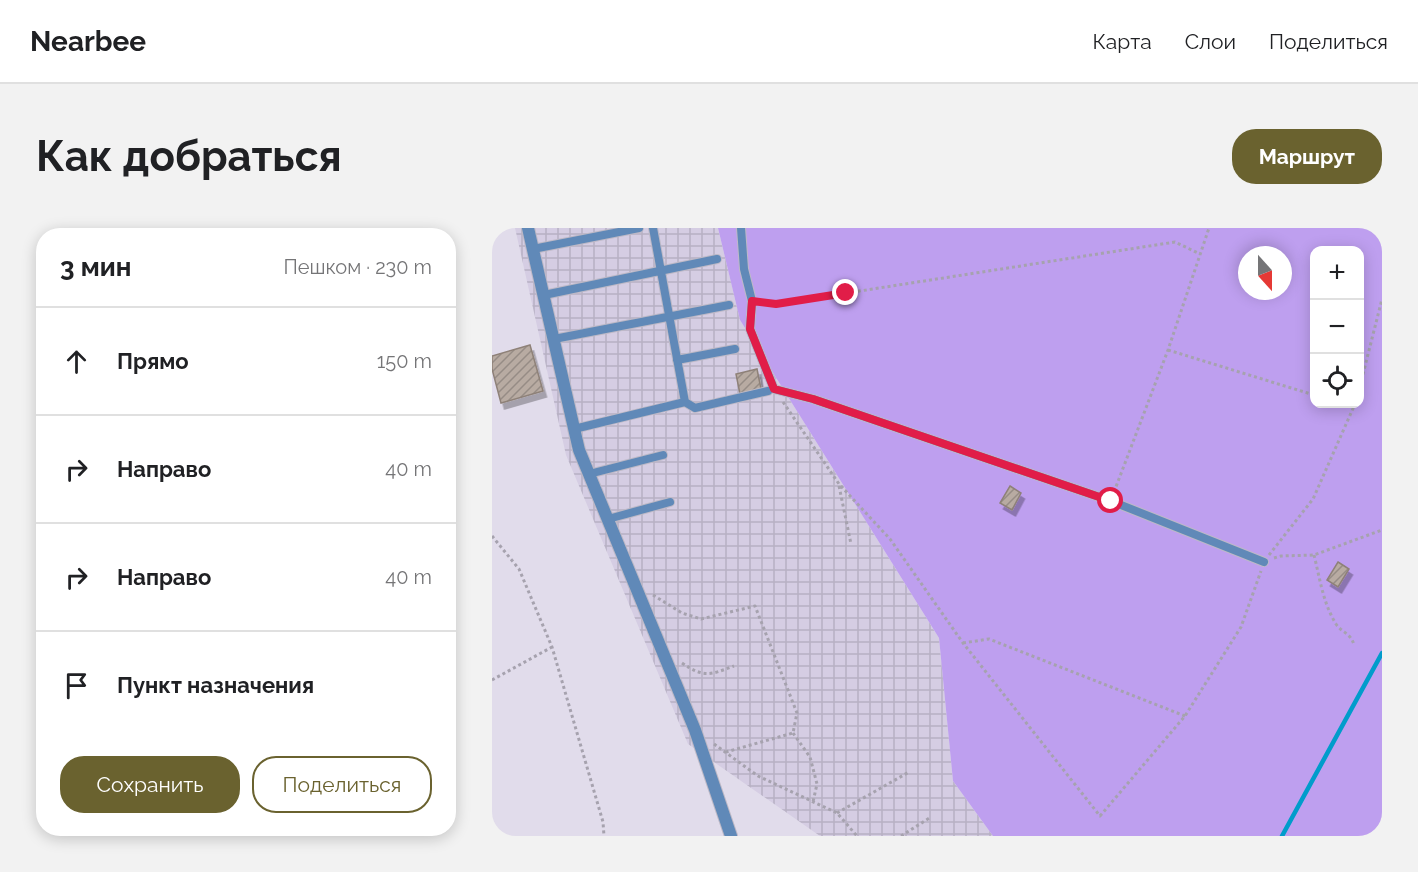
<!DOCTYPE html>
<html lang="ru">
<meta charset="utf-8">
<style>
body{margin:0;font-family:Raleway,sans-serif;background:#f2f2f2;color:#202124}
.controls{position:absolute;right:18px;top:18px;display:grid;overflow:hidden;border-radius:12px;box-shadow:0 3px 15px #0003}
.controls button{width:54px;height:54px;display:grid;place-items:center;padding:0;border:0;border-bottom:2px solid #e0e0e0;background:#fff;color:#202124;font:30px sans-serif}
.compass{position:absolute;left:746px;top:18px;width:54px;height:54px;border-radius:50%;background:#fff;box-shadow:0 3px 15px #0003;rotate:159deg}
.stop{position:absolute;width:18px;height:18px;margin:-14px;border:4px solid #e11d48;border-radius:50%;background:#fff}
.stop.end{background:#e11d48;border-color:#fff;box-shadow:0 2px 6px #0008}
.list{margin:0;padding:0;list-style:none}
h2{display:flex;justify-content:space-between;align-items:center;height:78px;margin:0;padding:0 24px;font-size:26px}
h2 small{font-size:20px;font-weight:400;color:#757577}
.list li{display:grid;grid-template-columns:39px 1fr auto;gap:18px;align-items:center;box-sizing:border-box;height:108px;padding:0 24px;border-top:2px solid #e0e0e0}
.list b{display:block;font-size:22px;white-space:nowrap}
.list em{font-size:20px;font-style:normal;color:#757577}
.actions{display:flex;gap:12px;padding:18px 24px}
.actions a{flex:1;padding:14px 0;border:2px solid #6a622f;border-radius:24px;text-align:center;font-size:21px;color:#6a622f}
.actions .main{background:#6a622f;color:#fff}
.icon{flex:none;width:33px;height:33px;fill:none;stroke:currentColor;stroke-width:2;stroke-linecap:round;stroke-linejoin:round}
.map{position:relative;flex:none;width:890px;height:608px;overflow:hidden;border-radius:24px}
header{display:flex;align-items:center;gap:36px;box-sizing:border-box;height:84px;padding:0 30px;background:#fff;border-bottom:2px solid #e0e0e0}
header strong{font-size:28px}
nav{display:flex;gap:33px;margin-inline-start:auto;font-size:21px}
.intro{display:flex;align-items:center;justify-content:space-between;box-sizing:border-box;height:144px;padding:0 36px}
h1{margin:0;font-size:42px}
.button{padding:15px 27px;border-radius:24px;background:#6a622f;color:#fff;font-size:21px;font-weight:700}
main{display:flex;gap:36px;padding:0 36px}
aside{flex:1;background:#fff;border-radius:24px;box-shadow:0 3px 15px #0003}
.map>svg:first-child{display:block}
.industrial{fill:url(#industrial-grid)}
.green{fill:#be9fef;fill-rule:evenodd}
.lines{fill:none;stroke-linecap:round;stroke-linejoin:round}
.stream{stroke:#019ccb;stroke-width:4.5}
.building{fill:url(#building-hatch);stroke:#8e8178;stroke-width:1.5;filter:url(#shadow)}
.lane-casing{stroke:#bdb9c6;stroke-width:10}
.street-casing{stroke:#bdb9c6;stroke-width:14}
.path{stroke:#a6a2ae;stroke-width:3;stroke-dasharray:3 3;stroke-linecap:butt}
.lane{stroke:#6089b8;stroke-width:8}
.street{stroke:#6089b8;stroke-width:12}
.route{stroke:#e11d48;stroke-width:8}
</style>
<header>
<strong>Nearbee</strong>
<nav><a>Карта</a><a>Слои</a><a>Поделиться</a></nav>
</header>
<div class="intro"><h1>Как добраться</h1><a class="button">Маршрут</a></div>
<main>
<aside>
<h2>3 мин<small>Пешком · 230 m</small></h2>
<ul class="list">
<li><svg class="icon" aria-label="ahead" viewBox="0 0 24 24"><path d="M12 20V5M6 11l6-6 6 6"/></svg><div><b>Прямо</b></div><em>150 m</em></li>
<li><svg class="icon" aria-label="right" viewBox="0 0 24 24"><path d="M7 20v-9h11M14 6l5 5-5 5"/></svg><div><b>Направо</b></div><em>40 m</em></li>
<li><svg class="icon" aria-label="right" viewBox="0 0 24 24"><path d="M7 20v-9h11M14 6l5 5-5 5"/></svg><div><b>Направо</b></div><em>40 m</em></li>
<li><svg class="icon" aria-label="arrive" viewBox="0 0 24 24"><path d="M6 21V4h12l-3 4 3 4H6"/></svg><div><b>Пункт назначения</b></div></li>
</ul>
<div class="actions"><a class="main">Сохранить</a><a>Поделиться</a></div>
</aside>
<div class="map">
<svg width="890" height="608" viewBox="0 0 890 608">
<defs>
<pattern id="industrial-grid" width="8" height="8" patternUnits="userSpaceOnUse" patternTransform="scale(1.5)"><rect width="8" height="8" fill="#d5cde3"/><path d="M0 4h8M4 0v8" fill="none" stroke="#b7b0c3"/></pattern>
<pattern id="building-hatch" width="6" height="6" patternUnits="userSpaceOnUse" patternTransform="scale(1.5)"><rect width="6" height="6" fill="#b8aba2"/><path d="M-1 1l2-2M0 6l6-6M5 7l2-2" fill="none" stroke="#968c85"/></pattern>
<filter id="shadow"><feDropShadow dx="3.5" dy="6" stdDeviation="0" flood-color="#0004"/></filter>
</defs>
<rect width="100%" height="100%" fill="#e1dceb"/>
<!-- industrial -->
<path class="industrial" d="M23 0H226L248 92 447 410 461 553 501 608H328L196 516 74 227Z"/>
<!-- green -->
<path class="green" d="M226 0H890V608H501L461 553 447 410 248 92ZM822 22H868V176H822ZM755 27H791V63H755Z"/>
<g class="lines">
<!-- stream -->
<path class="stream" d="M790 608 890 425"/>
</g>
<!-- building -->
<path class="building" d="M38 117 51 163 9 175 0 141V128Z
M265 141 269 161 248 166 244 146Z
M518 258 529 265 520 282 508 275Z
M846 334 857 341 846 359 835 352Z"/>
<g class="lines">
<defs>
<path id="lane" d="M249 0 252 41 260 73 258 101 282 161 321 171 619 273 772 334
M41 21 147 0
M52 67 225 31
M62 111 237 77
M185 132 243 121
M193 174 203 180 276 163
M82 201 193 174 161 0
M97 246 171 227
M116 291 178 274"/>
<path id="street" d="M36 0 87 222 203 502 239 608"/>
</defs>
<!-- lane casing -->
<use href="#lane" class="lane-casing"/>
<!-- street casing -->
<use href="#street" class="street-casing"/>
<!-- path -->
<path class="path" d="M271 74 284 76 683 14 708 26
M676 122 822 167
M868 158 890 71
M291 174 347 256 398 311 471 415 608 588 693 488 749 399 769 343
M851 176 862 179
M347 258 359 316
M622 264 676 122 717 0
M0 308 27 341 60 419 111 594 112 608
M777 327 821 271 863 176
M822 327C828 351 831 375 844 396 850 405 859 405 862 417
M782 330 789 328 822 327 890 302
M161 367 190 385 209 391 263 378 305 485 301 505 234 524
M471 415 497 411 693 488
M190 435C212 450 218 447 242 438
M0 452 60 419
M301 505 318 529 325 556 321 574
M222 516 266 548 345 585 365 608
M345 585 417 544
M409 608 439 589"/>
<!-- lane -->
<use href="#lane" class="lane"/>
<!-- street -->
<use href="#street" class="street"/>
</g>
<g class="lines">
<!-- route -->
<path class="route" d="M354 65 284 76 260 73 258 101 282 161 321 171 619 273"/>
</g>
</svg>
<div class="controls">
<button>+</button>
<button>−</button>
<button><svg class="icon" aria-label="locate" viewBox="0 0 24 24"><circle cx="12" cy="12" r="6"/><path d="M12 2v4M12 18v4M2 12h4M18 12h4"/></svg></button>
</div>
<svg class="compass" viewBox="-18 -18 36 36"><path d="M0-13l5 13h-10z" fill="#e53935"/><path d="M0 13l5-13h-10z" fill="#757577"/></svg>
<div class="stop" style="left:619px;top:273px"></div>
<div class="stop end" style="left:354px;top:65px"></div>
</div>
</main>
